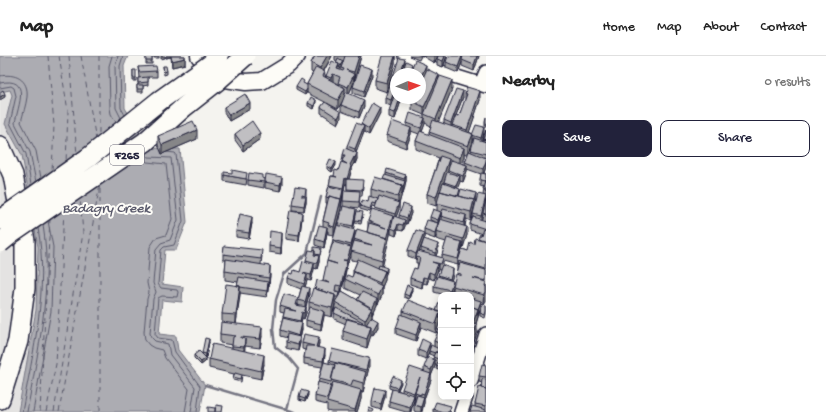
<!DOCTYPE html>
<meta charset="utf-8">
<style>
body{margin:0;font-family:"Gochi Hand",sans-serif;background:#f6f6f6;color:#222}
.controls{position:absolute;right:12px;bottom:12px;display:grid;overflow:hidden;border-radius:8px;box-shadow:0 2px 10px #0003}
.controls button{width:36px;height:36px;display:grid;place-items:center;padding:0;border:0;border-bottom:1px solid #e0e0e0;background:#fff;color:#222;font:20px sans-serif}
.compass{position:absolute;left:390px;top:12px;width:36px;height:36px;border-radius:50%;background:#fff;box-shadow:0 2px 10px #0003;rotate:88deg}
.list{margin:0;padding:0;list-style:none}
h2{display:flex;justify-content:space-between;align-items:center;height:52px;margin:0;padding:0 16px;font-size:17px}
h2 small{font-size:13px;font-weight:400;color:#767676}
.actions{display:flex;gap:8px;padding:12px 16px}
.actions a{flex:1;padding:9px 0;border:1px solid #22223b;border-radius:8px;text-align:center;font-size:14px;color:#22223b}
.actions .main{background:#22223b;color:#fff}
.icon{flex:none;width:22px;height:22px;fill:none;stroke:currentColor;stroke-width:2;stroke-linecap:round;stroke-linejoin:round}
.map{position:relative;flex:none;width:486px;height:356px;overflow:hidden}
header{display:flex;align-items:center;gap:24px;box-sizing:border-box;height:56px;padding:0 20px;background:#fff;border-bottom:1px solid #e0e0e0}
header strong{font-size:19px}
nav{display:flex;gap:22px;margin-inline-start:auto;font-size:14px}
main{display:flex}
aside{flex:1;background:#fff}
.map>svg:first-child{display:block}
.built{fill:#e4e3e2}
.water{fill:#acacb2;stroke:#757582}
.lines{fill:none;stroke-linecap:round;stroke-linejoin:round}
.shore{stroke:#59596b;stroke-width:1}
.stream{stroke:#757582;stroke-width:2.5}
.ferry{stroke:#59596b;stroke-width:1;stroke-dasharray:5 4;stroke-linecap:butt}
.minor-casing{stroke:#22223b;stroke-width:16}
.major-casing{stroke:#22223b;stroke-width:19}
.highway-casing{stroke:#22223b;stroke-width:22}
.minor{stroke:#fdfcf7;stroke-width:13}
.major{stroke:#fdfcf7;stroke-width:16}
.highway{stroke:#fdfcf7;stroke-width:19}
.highway-bridge-casing{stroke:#22223b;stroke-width:22;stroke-linecap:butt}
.highway-bridge{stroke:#fdfcf7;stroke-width:19}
.wall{fill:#a5a4a7;stroke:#22223b;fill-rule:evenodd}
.shaded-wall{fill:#868688;stroke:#22223b}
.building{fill:#c0bfc2;stroke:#22223b}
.labels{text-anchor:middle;stroke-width:4;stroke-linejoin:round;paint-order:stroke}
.shield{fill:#fdfcf7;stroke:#646373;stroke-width:1}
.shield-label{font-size:12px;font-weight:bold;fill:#22223b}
.water-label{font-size:14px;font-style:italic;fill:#59596b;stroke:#fdfcf7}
</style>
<header>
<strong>Map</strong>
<nav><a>Home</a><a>Map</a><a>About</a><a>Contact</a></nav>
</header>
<main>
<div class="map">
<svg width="486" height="356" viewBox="0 0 486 356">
<rect width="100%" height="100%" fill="#f4f3ef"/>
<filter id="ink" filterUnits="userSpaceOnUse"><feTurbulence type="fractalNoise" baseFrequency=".025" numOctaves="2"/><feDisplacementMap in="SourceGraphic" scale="8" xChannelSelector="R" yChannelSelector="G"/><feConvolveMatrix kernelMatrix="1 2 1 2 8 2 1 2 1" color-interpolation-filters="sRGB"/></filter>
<g filter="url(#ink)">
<!-- built -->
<path class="built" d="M10 34 12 39 5 68 22 99 38 191 36 254 18 356H0V36Z"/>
<!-- water -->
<path class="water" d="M0 0H128L124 10 125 52 150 92 180 93 187 166 176 194H165L162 228 183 231 182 246 162 244 159 278 176 280 178 294 205 329 200 356H18L36 254 38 191 22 99 5 68 12 39 10 34 0 36Z"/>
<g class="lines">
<!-- shore -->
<path class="shore" d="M112 0 109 10 110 52 111 58 116 66
M118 0 115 10 116 52 121 62
M123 0 120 10 121 52 125 59
M0 20C15 17 29 23 27 41 26 49 23 58 21 66L36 95 41 122
M0 27C32 20 18 49 15 67L30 96 36 126
M0 32 11 30 14 32 16 40 10 67 26 98 31 129
M167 96 175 97 176 98 183 165 174 189 164 191 161 194 158 228 161 232 177 234 178 236 177 241 162 240 158 242 155 278 158 282 172 284 175 296 200 330 197 356
M145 99 149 101 171 102 178 164 170 184 161 187 156 193 153 227 156 236 153 243 150 277 151 281 155 285 168 288 170 299 195 331 191 356
M140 102 147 106 166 108 172 163 166 179 156 182 150 191 147 227 149 236 147 243 144 276 145 284 149 289 154 292 162 294 165 302 189 333 185 356
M22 356C33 296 49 233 38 172
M27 356C38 295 53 231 43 169
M33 356 51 255 53 191 48 165"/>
<!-- stream -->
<path class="stream" d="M205 329 295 356
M287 353 298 313 289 302 275 291 273 273 276 244 284 218 307 197 321 141"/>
<!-- ferry -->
<path class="ferry" d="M48 0 54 69 52 116
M59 0 68 55 66 107
M69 0 77 99
M81 0 96 84
M99 0V81
M100 133V356
M40 356 50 163
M46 356 56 308 64 154
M54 356 83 177 80 142
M59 356 100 128"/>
<defs>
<path id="minor" d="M405 0 444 17 486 30
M481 28 486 16
M471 325 486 278
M461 356 466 341"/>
<path id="major" d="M199 0 216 19 225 23 246 26 262 25 288 9 297 0"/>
<path id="highway" d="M0 90 13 119 25 185V232L18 285 0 343"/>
</defs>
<!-- minor casing -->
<use href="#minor" class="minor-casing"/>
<!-- major casing -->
<use href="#major" class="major-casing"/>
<!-- highway casing -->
<use href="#highway" class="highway-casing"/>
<!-- minor -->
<use href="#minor" class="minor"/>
<!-- major -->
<use href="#major" class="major"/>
<!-- highway -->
<use href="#highway" class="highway"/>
<defs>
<path id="highway-bridge" d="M0 164 88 102 159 45 211 8 218 0
M0 187 11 178 145 86 184 51 217 25 245 0"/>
</defs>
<!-- highway-bridge casing -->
<use href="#highway-bridge" class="highway-bridge-casing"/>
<!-- highway-bridge -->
<use href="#highway-bridge" class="highway-bridge"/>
</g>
<!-- wall -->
<path class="wall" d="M146 0H152V8H146Z
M154 0H159V2H154Z
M166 0H185V8L172 11 171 1 166 2Z
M315 0H332L324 15 326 22V20L337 5 335 4V0H361L354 26 349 38 364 50 359 62 341 55V49L342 47 338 53 327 47 341 62 338 68 321 57V51L325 46 307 37V36L305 39 296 34V31L304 28 307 29V28L313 17 311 16V7Z
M395 0V7L387 36 375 32V24Z
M409 0H421L419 4Z
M424 0H447L443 11 437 9V1L434 7 424 1Z
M479 0 474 15 462 10V6L458 17 446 12V6Z
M405 9 402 18 396 42H402L395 63 389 61V55L391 50 386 48V42Z
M163 10 167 15V18L164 19Z
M138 11 157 15V21H148V29L143 30V36H137V29H138V22H139Z
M412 11 426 15 439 21 452 33 438 66 444 68V64L463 41 456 59 459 60 465 44V37L480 44 469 76 473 78 484 77 482 85H483L486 74V111L484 117 486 118V236L484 248 481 247V251L476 268 477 277 473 288 474 295 471 300V239H451L453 236V231L450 239H445L434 236V230L438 221 440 214 438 213 434 224 429 222 427 228 423 227 422 232 410 228V222L417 213 418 207H416V203L408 200V194L424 177V173L438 167 441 163 442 157H441L438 167 430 164V161L437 154V148L436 150 427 147V138L439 102 416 93V85L419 78 411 75V78L406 92 387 85V79L407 71V67L424 62V59L412 54V45L413 43 409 42H420ZM425 67 431 70 429 76V79L422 76ZM473 85V86L471 96 469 95ZM464 97 468 99 465 106V109L461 107 464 101ZM467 113 481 118 480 124V130L484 131 483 140 473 158V161L470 168V174L482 178 468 195 462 193 467 179 465 170 466 163 471 165 476 143 460 136 457 132 460 125 463 126 467 115ZM424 179 435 183 436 180V183L446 186 442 199V202L436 200 438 194 424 183ZM423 184 421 192V196L419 195ZM443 205 458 209V208V213L457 219 453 230 451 224 453 219 443 209Z
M133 14 136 22V25H133Z
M372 19 364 41 353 37V31Z
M308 47H316L314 53 308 50Z
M224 51 250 53 229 65 224 56Z
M380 57 369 79 364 76 356 97 357 103 355 108 354 107 351 112V116L349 123 363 130 362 140H360L359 152 351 151 356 158 363 159 361 168 355 167V164L353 174 355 180 351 195V197L347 209 342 235 357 244 360 239 345 232V223L352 221 353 219V215L357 205 351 204V195L354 183 367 176 368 171V165L375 154V151L372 150 370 156 360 153V150L368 146 371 141V133L383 123 386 119V117L406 119V125L405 128V131L403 137H402L399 148V153L396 161 399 162V159L411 157 407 168 405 167V170L403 175 398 174 396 180 391 178V172L390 175V179L382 210 387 215 385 220V224L382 231V239L378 248H377V249L372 259V261L378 271 373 279 371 278 367 292 343 284V275L346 268 334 263 335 248 332 261 324 259 321 274 306 270V264L309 254V246L315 233 323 225 334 179 328 178V175H327V177L324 192 315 189V183L323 170V165L327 147H326V141L329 130 331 120H334L338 115 342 106 343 99 347 93V90L361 68ZM347 127V134L343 145V150L339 167V170L335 178 341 152 345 128 347 129ZM336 235 341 236 339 239Z
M486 61V71H485V65Z
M235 78 260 83 243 95 235 84Z
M158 80 197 83 162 98 158 89Z
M336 109 332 116 327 113V110Z
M224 119 247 123 246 129 224 125Z
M264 123V132L248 129V124Z
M265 126 282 127 280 135 265 132Z
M306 133V147L304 155 292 154V148Z
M302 162 299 185 286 183V177Z
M252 167 249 183 236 181V175Z
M282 183 281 198 269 196V190Z
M314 195H321L319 202V206L317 213 314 212 311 225 307 224 305 231 309 238 306 251V257L304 263 302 262 301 267 302 273 300 282V287L298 295 286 292V286L287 282 280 280V274L284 257 280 256V250L298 248V249V244L301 233 288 228V222L293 218 300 216 306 206V204Z
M223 198 262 200 261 208 270 219 267 241 240 237 236 268 262 280 260 292 245 290 244 295 264 308 261 323 242 319 241 326 233 324 234 318 209 312V303L232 292V289L220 287V278L222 266V258L237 230 238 226 225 224V215L226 204H223Z
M412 234 409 243 404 241V238Z
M441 247V260H440V265L436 277 421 271 416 285 396 278V272L403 259V255H436Z
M486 250V258L485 262 480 260V257Z
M441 273V315L436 313 437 309 435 308V310L431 320V324L424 343V347L422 356H417L414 355V349L415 343V340L414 343 411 356H406L389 351V345L392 333 389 332V329L401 327 398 334 402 336V333L424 316V311L433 303 434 300 429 298V295L426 303 418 300V294L434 291V285Z
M209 286 206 301H205L206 305 201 309 194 302V299L202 298Z
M302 287H319L318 292 325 299 324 306 329 308V305L369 311 363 336H361V343L357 356H331L327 355V349L315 346V340L322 311 304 308V302L305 294 302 293Z
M486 309V356L475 351V348L481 332 482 327 479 326V320Z
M308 339 305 346 299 344V341Z
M385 340 381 354 372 351V345Z
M433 353 451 356H433Z"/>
<!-- shaded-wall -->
<path class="shaded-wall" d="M161 0H165V2L161 3Z
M166 0H171V1L166 2Z
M327 0H332L320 21V12Z
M359 0H361L354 25V16Z
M395 0V7L387 36V27Z
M434 0H438L434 7Z
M445 0H447L443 11V5Z
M462 0H464L462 4V6L458 17V11Z
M477 0H479L474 15V9Z
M185 2V8L172 11V5Z
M405 3V9L402 18H400Z
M343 5V8L339 15 337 13 339 8Z
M426 9V18L420 32V23Z
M372 13V19L364 41V35Z
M333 18V26L331 31V22Z
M354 18V26L348 40V31Z
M439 19V28L424 58V51Z
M452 24V33L436 72V63Z
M396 30V35L391 50V44Z
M345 32V41L338 53V44Z
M307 33V36L305 39V36Z
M463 35V41L451 73V67Z
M480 35V44L467 83V74Z
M5 38V41L0 44V41Z
M400 42H402L395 63V57Z
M316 44V47L314 53V50Z
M364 44V50L359 62V56Z
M250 47V53L229 65V59Z
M380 52V57L369 79V73Z
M341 56V62L338 68V62Z
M425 62V68L421 78V72Z
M364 70V76L355 99V93Z
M484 71V77L481 88V82Z
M411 72V78L406 92V86Z
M197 74V83L162 98V89Z
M260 77V83L243 95V89Z
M473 78V86L468 99V90Z
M464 92V101L460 111V102Z
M357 97V103L355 108V102Z
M354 101V107L351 112V116L347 129V123L350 109Z
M449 103V112L448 114V117L444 126V129L436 150V141Z
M486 105V111L483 119V113Z
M336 106V109L332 116V113Z
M467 109V115L463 126V120Z
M406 119V125L403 137V131Z
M460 120V126L456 136V130Z
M282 121V127L280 135V129Z
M345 122V128L343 138V132Z
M402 129V137L399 148V153L395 164V158L398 148V141Z
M343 134V139L341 149V152L334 179V171Z
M476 137V143L471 165V156Z
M486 140V146L481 166V160Z
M306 141V147L304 155V150Z
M411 151V157L407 168V162Z
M356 153V159L353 176V170Z
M302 156V162L299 185V179Z
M441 156V159L438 167V164Z
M466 159V165L464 173V167Z
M393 160V166L390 175V179L382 212V204L389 173Z
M252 161V167L249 183V177Z
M405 164V170L403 175V169Z
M398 168V174L396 180V174Z
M327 171V177L324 192V186Z
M467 171V179L463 192V183Z
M355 174V180L351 197 347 209 341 236V230L347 204 351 191Z
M436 175V180L435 183V177Z
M282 177V183L281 198V192Z
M424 177V183L417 201H416V204V198Z
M462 186V192L459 205H458V209V203Z
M438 188V194L435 203V197Z
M319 200V206L317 213V207Z
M314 208V214L311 225V219Z
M438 208V214L434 224V218Z
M270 210V219L269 230V222Z
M387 212V215L385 220V224L382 231V239L378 248V239L380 234V227Z
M453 213V219L450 229V223Z
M429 216V222L427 228V222Z
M307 219V225L304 234V228Z
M423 221V227L422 232V226Z
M453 225V231L450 239V234Z
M268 226V232L267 241V235Z
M486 226V245L484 248 485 230Z
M240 230V239L236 268V259Z
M412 231V234L409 243V240Z
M309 232V238L305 252V246Z
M335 239V248L332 261V252Z
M377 243V249L372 259V253Z
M481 245V251L478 259V253Z
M306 251V257L304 263V257Z
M372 252V261L365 272V264Z
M478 253V261L473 275V267Z
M324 255V261L321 274V268Z
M302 256V262L300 271V265Z
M440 256V265L436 277V268Z
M378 265V271L373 279V274Z
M421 266V271L416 285V279Z
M302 267V273L300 282V287L298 295 299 280Z
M477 268V277L473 289V280Z
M371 270V279L367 292V283Z
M262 271V280L260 292V283Z
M319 281V287L316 297V291Z
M209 283V286L206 301V298Z
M245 283V292L244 300V291Z
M430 287V293L426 303V297Z
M474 289V295L471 300V294Z
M325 293V299L323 311V305Z
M264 299V308L261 323V315Z
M206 302V305L201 309V306Z
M369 302V311L363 336V327Z
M435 304V310L431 320V314Z
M431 318V324L424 343V347L421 356V351L424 342V338Z
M420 321 415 337V340L414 343V337Z
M401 324V327L397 335V332Z
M361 334V343L357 356H355Z
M385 334V340L381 354V348Z
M308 336V339L305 346V343Z
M414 339V345L410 356V351Z"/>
<!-- building -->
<path class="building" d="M146 0H152V5H146Z
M171 0H185V2L172 5Z
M315 0H327L320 12 311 7Z
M345 0H359L354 16 346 14 354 18 348 31 338 27 340 21 333 18 331 22 326 20 332 5 339 8 337 13 343 15 344 13 341 12Z
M382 0H395L387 27 375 24Z
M438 0H445L443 5 437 3Z
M448 0H462L458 11 446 6Z
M463 0H477L474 9 462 4Z
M338 2 343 5 339 12V8L336 7Z
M399 2 405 3 400 18H396V30L391 44 386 42Z
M415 4 426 9 420 23V18H409Z
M406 5 412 8 408 18H402Z
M360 9 372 13 364 35 353 31Z
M156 10 157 15 139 16 138 11Z
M163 10H166L167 15 164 16Z
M316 11 325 16 323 20 345 32 338 44 307 28Z
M427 13 439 19 424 51 412 45 413 42H420V28Z
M133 14H136V22H133Z
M440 20 452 24 436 63 424 58Z
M148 21V26L138 27V22Z
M301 23 304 25 303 27 307 29V33L305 36 296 31Z
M137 29H143V33H137Z
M467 31 480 35 467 74 452 69 456 59 459 60 467 38 465 37Z
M456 33 463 35 451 67 444 64Z
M3 34 5 38 0 41V36Z
M396 34V42H400L395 57 389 55Z
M346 36 364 44 359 56 341 49Z
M245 38 250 47 229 59 224 51Z
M311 41 316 44 314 50 308 47Z
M325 46 341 56 338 62 321 51Z
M372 47 380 52 369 73 361 68Z
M410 57 425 62 421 72 407 67Z
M433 64 473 78 468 90 429 76Z
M193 65 197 74 162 89 158 80Z
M252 65 260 77 243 89 235 78Z
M392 65 411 72 406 86 387 79Z
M356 67 364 70 355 93 347 90Z
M476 69 484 71 481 82 472 79Z
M486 74V84L483 83Z
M420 75 464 92 460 102 416 85Z
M474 82 486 86V98L471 94Z
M345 92 357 97 355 102 354 101 350 109 351 110 347 123 345 122 343 132 329 129 331 120 337 121 334 120 335 114 338 115 341 106 347 108 342 105 345 99H343Z
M469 95 486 102V105L483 113 465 106Z
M440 100 449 103 436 141 427 138Z
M330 103 336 106 332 113 327 110Z
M451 104 467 109 463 120 448 114Z
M387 113 406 119 404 123 386 117Z
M232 114 247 117 246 123 224 119V116L232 117Z
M447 116 460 120 456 130 444 126Z
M249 117 262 119V122L264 123V126L248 124Z
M481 117 486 118V124H485V125L480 124Z
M266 118 282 121 280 129 265 126Z
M385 119 405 125 403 131H402V129L383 123Z
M375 121 402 129 398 141 371 133Z
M347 123 363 124 362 134 347 133Z
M485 124H486V137L485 136V133H483Z
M443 127 460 133 458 140 440 135V136Z
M329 130 343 134 341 143 329 140V142L326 141Z
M295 131 306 133 305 140 302 139V141H306L304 150 292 148Z
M461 133 476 137 474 144 459 140Z
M344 134 360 135 359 146 343 145Z
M440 135 474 144 471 156 437 147Z
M478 138 486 140 481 160 473 158Z
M329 140 341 143 334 171 328 169 329 167 323 165Z
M369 140 378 143 376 148 372 147 370 153 360 150 362 144 368 146Z
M379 140 399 147 395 158 375 152Z
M486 144V158L483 157Z
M403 148 411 151 407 162 399 159Z
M343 150 356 153 353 170 339 167Z
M372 153 393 160 389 173H390L387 183V182L367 176 369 167 386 172 368 165Z
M433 153 441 156 438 164 430 161Z
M443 153 466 159 464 167 441 160Z
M290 154 302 156 299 179 286 177Z
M357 155 363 156 361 165 355 164Z
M240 158 252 161 249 177 236 175Z
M394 160 405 164 403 169 398 168 396 174 391 172Z
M473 161 486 165V173L470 168Z
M440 163 467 171 463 183 436 175Z
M427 164 438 167 435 177 424 173Z
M319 169 327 171 324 186 315 183Z
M337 169 355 174 351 189 333 184Z
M357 173 387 182 382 204 351 195 354 185 372 189 354 183Z
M483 173 486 174V185L478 182 480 178 481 179Z
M416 174 424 177 416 198 408 194Z
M270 175 282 177 281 192 269 190Z
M447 182 462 186 458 203 442 199Z
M475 182 486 185V213L458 205 462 193 468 195 470 186 474 188Z
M424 183 438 188 435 197 421 192Z
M333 186 351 191 347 204H343L347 205 341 230 336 229 335 235 339 236 338 241H335V239L315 233 317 224 329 227 323 224 327 205 337 208 327 205Z
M224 190 262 194 261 203 223 198Z
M314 191 321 192 320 199 315 198V195H314Z
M309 194 315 195 314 199 319 200 317 207 306 204Z
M418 195 443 202 441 208 432 206 438 208 434 218 429 216 427 222 423 221 422 226 410 222 414 212 417 213 420 202 416 201Z
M226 203 270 210 269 222 225 215Z
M358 203 385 215 380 227 353 215Z
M303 205 314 208 311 219 303 217 307 219 304 228 288 222 290 217 293 218 294 214 300 216Z
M460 207 486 214V225L473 222 486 226 485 230 486 231V236L484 239 453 230 456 218 461 220V218L457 217Z
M379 209 387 212 385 217V215L378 212Z
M442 209 453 213 450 223 438 219Z
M354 216 382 230 378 239 345 223 347 219 352 221Z
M437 220 453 225 450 234 434 230Z
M239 221 268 226 267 235 240 231V230H237Z
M226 228 240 230 236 259 222 258Z
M407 229 412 231 409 240 404 238Z
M302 230 309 232 305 246 298 244Z
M313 232 335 239 332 252 309 246Z
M342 235 372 252 365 264 335 246Z
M452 235 458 238 457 239H451Z
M362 236 377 243 372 253 357 244Z
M284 238 298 242 296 249 306 251 304 257 302 256 300 265 283 261 285 253 296 255 280 250Z
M471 242 481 245 478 253 471 250Z
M408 244 440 256 436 268 403 255Z
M439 246 441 247V257L436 255Z
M482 249 486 250V255L485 259 480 257Z
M471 250 478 253 473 267 477 268 473 280 471 279Z
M310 251 324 255 321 268 306 264Z
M336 252 363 266 362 267 347 263 334 257Z
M401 258 421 266 416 279 396 272Z
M371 261 378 265 373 274 371 273V270L366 269Z
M283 262 302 267 299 280 280 274Z
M347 262 371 270 367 283 343 275Z
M221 266 262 271 260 283 241 281V282L245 283 244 291 232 290 233 281 236 280 220 278Z
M439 273 441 274V288L434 285Z
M287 278 300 281 298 289 286 286Z
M304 278 319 281 316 291 325 293 323 305 304 302 306 290H314L302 287Z
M205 282 209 283 206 298 202 297Z
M422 283 430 287 426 297 418 294Z
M471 287 474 289 471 294Z
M212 288 264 299 261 315 209 303Z
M431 289 439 293 437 296H435V297L429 295Z
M332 293 369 302 366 314 329 305Z
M440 293H441V298L439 297Z
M199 295 206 302 201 306 194 299Z
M435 296 441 298V304L433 301Z
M428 301 435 304 431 314 424 311Z
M324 306 335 309 331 326 319 323Z
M438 306 441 308V312L436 310Z
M335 307 366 316 363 327 353 324 351 329 331 324Z
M482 308 486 309V321L479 320Z
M410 311 431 318 424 338 421 337V339L415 337 420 321 414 337 402 333Z
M235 317 242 319 241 323 233 321Z
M393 320 401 324 397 332 389 329Z
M482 323 486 324V333L481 332Z
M318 326 331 329 327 343 315 340Z
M333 326 361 334 355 354 327 346Z
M479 331 486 333V350L475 348Z
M375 332 385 334 381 348 372 345Z
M392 333 414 339 410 351 389 345Z
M301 334 308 336 305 343 299 341Z
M417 339 424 341 421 351 414 349Z
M436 346 451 350 449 356H443L433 353Z
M216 349 223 350 222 356H215Z
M472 350 486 354V356H470Z
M208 351 215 352V356H208Z
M369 352 374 354 373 356H368Z"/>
</g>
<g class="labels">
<!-- shield labels -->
<rect class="shield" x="110" y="89" width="34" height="20" rx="3"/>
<g class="shield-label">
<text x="127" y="103">F265</text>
</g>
<!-- water labels -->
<g class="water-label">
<text x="106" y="156">Badagry Creek</text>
</g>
</g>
</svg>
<div class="controls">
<button>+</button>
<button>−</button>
<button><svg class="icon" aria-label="locate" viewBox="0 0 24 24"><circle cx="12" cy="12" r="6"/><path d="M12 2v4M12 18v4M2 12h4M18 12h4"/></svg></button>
</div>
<svg class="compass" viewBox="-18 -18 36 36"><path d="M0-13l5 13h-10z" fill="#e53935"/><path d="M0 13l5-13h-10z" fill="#767676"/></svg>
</div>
<aside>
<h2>Nearby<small>0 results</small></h2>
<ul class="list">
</ul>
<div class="actions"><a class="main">Save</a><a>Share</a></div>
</aside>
</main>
